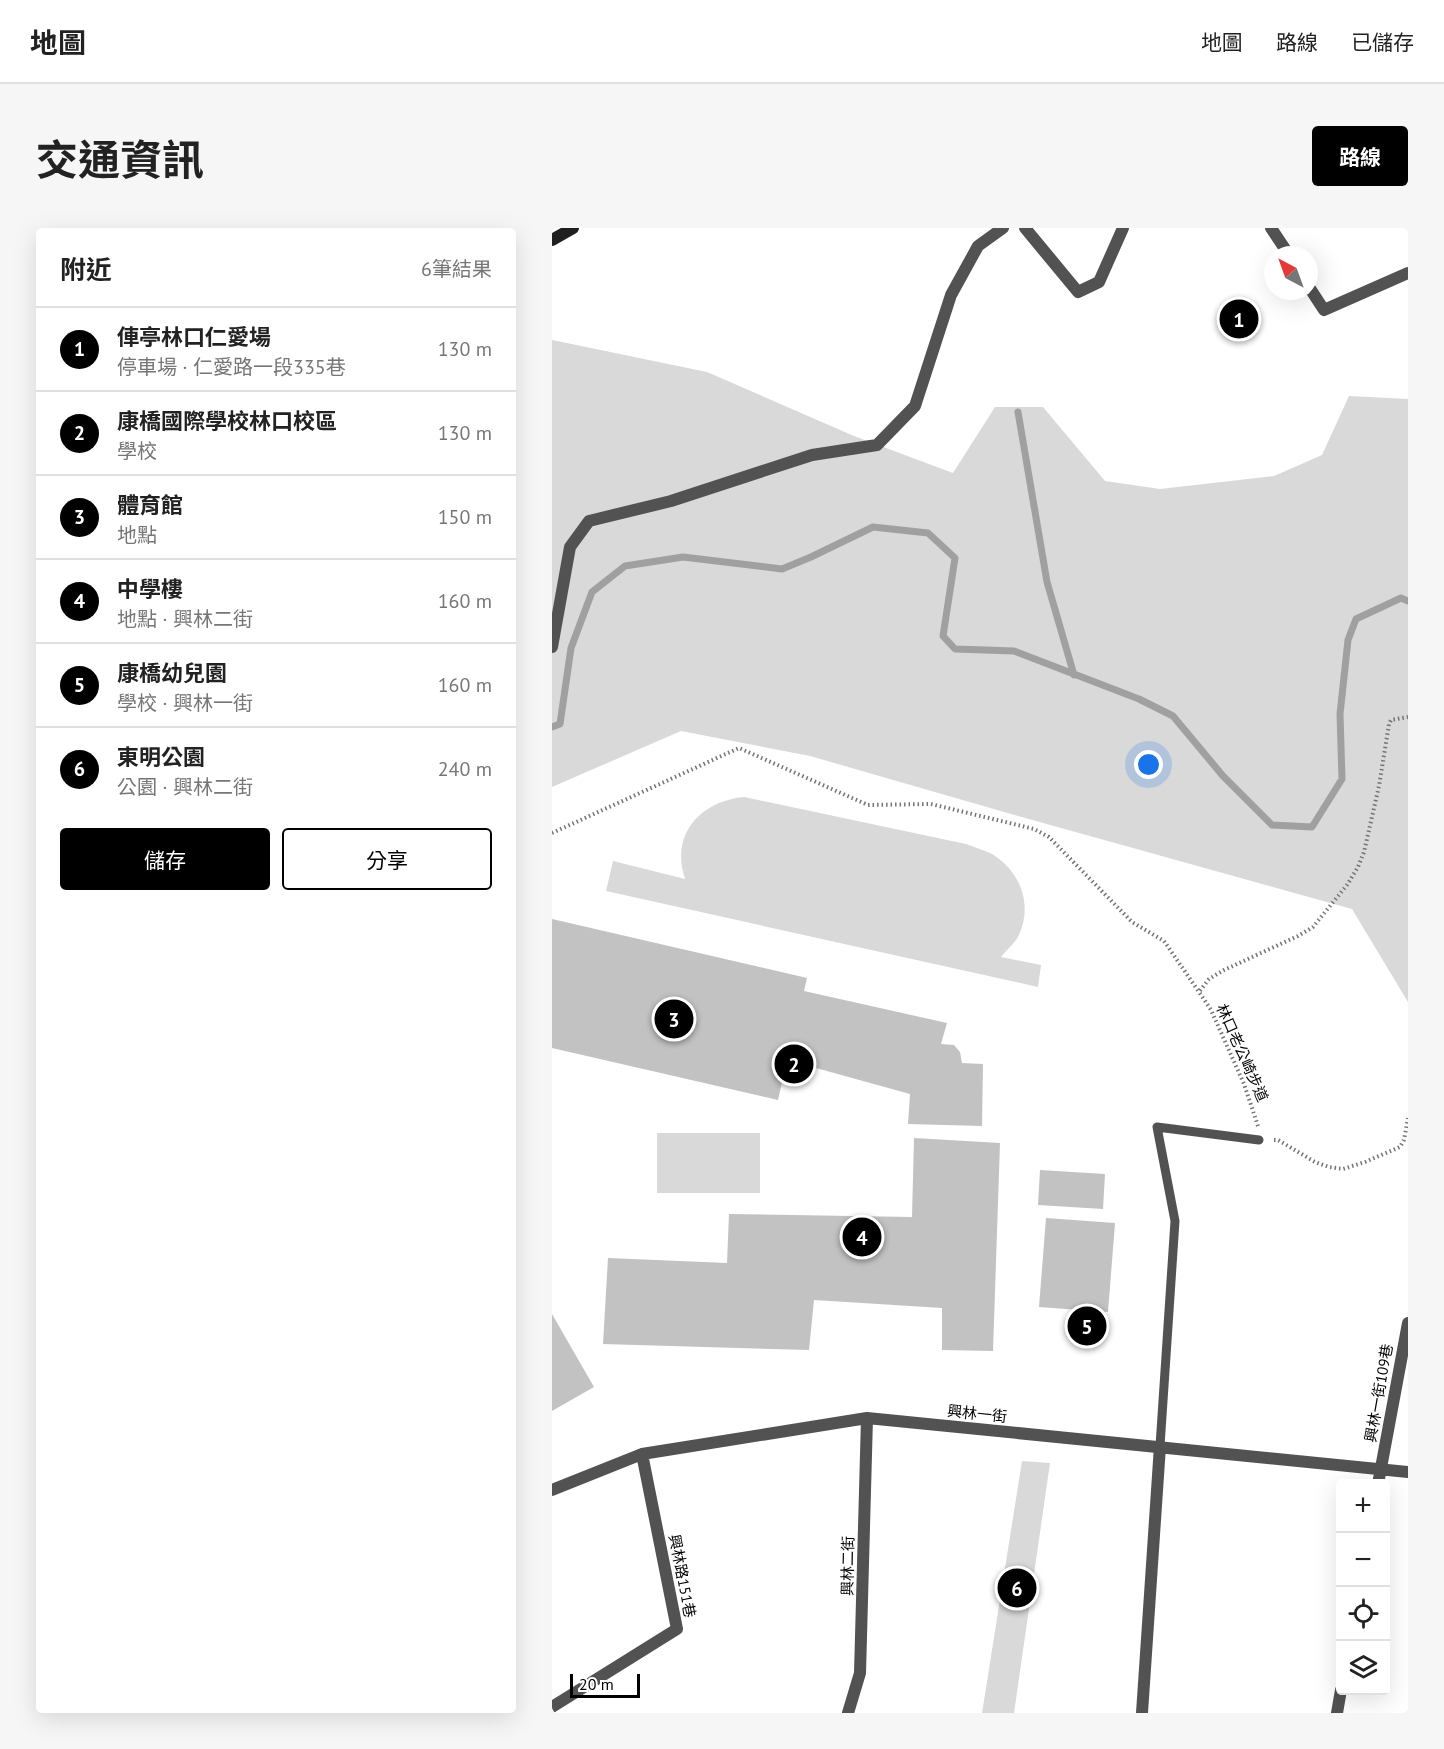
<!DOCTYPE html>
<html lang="zh-TW">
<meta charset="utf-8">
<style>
body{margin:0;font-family:"PT Sans","Noto Sans TC",sans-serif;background:#f6f6f6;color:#222}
.controls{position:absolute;right:18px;bottom:18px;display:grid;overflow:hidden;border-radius:6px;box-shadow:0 6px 24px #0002}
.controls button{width:54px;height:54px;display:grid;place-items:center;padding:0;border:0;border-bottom:2px solid #e0e0e0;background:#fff;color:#222;font:30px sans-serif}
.compass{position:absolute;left:712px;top:18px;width:54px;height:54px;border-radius:50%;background:#fff;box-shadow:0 6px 24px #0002;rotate:319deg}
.scale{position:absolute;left:18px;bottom:15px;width:70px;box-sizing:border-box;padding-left:6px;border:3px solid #000;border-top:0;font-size:16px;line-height:21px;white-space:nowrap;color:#000;-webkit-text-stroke:4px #fff;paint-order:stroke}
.you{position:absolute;left:597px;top:537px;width:21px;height:21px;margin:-15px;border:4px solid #fff;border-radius:50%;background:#1a73e8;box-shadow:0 0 0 9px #1a73e833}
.badge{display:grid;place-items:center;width:39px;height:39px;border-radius:50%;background:#000;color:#fff;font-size:20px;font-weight:700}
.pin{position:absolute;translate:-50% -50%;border:3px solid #fff;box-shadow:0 2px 6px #0006}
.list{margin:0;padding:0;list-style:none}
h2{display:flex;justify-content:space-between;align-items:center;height:78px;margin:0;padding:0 24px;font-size:26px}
h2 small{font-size:20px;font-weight:400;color:#767676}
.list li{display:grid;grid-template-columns:39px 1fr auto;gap:18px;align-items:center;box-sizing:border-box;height:84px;padding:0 24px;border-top:2px solid #e0e0e0}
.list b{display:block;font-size:22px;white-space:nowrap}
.list p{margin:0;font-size:20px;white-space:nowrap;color:#767676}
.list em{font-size:20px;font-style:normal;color:#767676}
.actions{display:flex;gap:12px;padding:18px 24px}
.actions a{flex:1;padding:14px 0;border:2px solid #000;border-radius:6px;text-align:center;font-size:21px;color:#000}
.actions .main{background:#000;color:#fff}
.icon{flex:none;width:33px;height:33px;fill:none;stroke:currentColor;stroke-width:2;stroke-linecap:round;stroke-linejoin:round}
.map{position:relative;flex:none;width:856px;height:1485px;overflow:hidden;border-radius:6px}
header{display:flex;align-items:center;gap:36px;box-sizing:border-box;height:84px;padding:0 30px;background:#fff;border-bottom:2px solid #e0e0e0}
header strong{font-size:28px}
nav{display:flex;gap:33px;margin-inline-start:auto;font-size:21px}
.intro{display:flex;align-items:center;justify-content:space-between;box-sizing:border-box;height:144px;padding:0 36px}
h1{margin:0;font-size:42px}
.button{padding:15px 27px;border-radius:6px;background:#000;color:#fff;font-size:21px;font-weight:700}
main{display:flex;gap:36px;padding:0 36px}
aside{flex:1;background:#fff;border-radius:6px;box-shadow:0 6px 24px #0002}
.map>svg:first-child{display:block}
.green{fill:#d9d9d9}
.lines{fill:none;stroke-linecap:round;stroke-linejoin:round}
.stream{stroke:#a0a0a0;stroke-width:7}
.building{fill:#c2c2c2}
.path{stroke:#747474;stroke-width:4;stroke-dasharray:1.5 3;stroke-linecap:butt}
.lane{stroke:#525252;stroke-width:9}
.street{stroke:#525252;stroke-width:12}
.secondary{stroke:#1f1f1f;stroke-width:12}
.labels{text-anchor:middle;stroke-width:4.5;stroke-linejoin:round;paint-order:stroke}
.street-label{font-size:15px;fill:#000;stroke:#fff}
</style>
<header>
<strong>地圖</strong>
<nav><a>地圖</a><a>路線</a><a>已儲存</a></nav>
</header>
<div class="intro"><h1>交通資訊</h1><a class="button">路線</a></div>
<main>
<aside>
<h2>附近<small>6筆結果</small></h2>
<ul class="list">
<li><span class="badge">1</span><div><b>俥亭林口仁愛場</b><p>停車場 · 仁愛路一段335巷</p></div><em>130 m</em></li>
<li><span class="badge">2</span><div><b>康橋國際學校林口校區</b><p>學校</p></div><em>130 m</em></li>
<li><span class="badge">3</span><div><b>體育館</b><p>地點</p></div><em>150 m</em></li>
<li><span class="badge">4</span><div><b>中學樓</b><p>地點 · 興林二街</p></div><em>160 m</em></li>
<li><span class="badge">5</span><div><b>康橋幼兒園</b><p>學校 · 興林一街</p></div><em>160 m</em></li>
<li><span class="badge">6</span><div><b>東明公園</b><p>公園 · 興林二街</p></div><em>240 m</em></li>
</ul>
<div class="actions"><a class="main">儲存</a><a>分享</a></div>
</aside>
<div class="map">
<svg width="856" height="1485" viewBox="0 0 856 1485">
<rect width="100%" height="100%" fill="#fff"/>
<!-- green -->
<path class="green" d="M0 112 155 144 302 208 401 245 443 179H491L553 253 608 261 722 248 770 227 797 168 856 171V774L800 681 466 588 258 528 129 503 0 559Z
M192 569 414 616C422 619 432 622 440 626 468 643 481 676 467 707 463 715 455 722 449 729L489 737 486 759 54 663 61 633 133 651C118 607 148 573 192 569Z
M105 905H208V965H105Z
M470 1233 498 1235 462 1485H430Z"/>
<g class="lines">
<!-- stream -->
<path class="stream" d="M466 184 495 354 522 447
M0 499 8 496 19 420 40 364 73 338 131 329 230 341 259 329 321 299 376 305 403 330 391 408 403 421 462 423 587 471 621 488 671 548 720 597 760 599 790 551 788 486 796 412 804 391 849 370 856 373"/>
</g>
<!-- building -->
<path class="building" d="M0 691 255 750 252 763 395 795 389 816 402 817 408 824 410 835 431 836 430 898 356 896 358 866 235 832 226 872 0 820Z
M362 910 448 915 441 1123 390 1122V1080L262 1072 257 1122 51 1116 56 1030 175 1035 177 986 360 989Z
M488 942 553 946 551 981 486 977Z
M494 990 563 995 556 1084 487 1079Z
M0 1086 42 1159 0 1183Z"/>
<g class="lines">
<!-- path -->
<path class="path" d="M0 605 187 520 316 577 379 576 482 601 497 609 580 694 612 713 647 764
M706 898 692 856 659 782 647 764 657 751 672 742 746 708 761 699 795 657 806 639 812 624 827 558 837 496 839 492 856 489
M722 912H726L763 934 777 939 791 941 813 934 848 919 852 912 856 890"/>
<!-- lane -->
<path class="lane" d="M608 1218 623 993 605 899 707 912"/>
<!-- street -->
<path class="street" d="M473 0 526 64 547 54 571 0
M719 0 737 27
M757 59 772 82 856 45
M0 419 18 319 37 293 119 273 260 227 325 217 363 178 399 67 426 18 451 0
M826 1256 856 1095
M0 1262 90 1226 315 1190 856 1244
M0 1479 125 1401 90 1226
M296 1485 308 1445 315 1190
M590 1485 608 1218
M785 1485 789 1462"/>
<!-- secondary -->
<path class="secondary" d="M0 12 21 0"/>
</g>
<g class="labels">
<!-- street labels -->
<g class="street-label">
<text transform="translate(690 825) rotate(66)" y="5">林口老公崎步道</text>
<text transform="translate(827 1165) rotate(-80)" y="5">興林一街109巷</text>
<text transform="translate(425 1186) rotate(6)" y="5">興林一街</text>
<text transform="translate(296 1338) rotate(-89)" y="5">興林二街</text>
<text transform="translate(130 1348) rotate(79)" y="5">興林路151巷</text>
</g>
</g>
</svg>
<div class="controls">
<button>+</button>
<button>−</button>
<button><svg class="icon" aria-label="locate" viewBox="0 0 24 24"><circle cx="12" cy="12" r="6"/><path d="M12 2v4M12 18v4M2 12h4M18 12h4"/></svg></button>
<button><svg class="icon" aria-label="layers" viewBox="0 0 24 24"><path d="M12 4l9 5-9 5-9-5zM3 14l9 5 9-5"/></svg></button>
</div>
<svg class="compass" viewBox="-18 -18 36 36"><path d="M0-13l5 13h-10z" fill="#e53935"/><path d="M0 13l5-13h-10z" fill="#767676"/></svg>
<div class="scale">20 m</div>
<div class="you"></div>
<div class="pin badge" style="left:687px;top:91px">1</div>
<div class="pin badge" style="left:242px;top:836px">2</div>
<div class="pin badge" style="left:122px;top:791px">3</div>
<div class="pin badge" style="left:310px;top:1009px">4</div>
<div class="pin badge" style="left:535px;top:1098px">5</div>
<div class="pin badge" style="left:465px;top:1360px">6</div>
</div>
</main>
